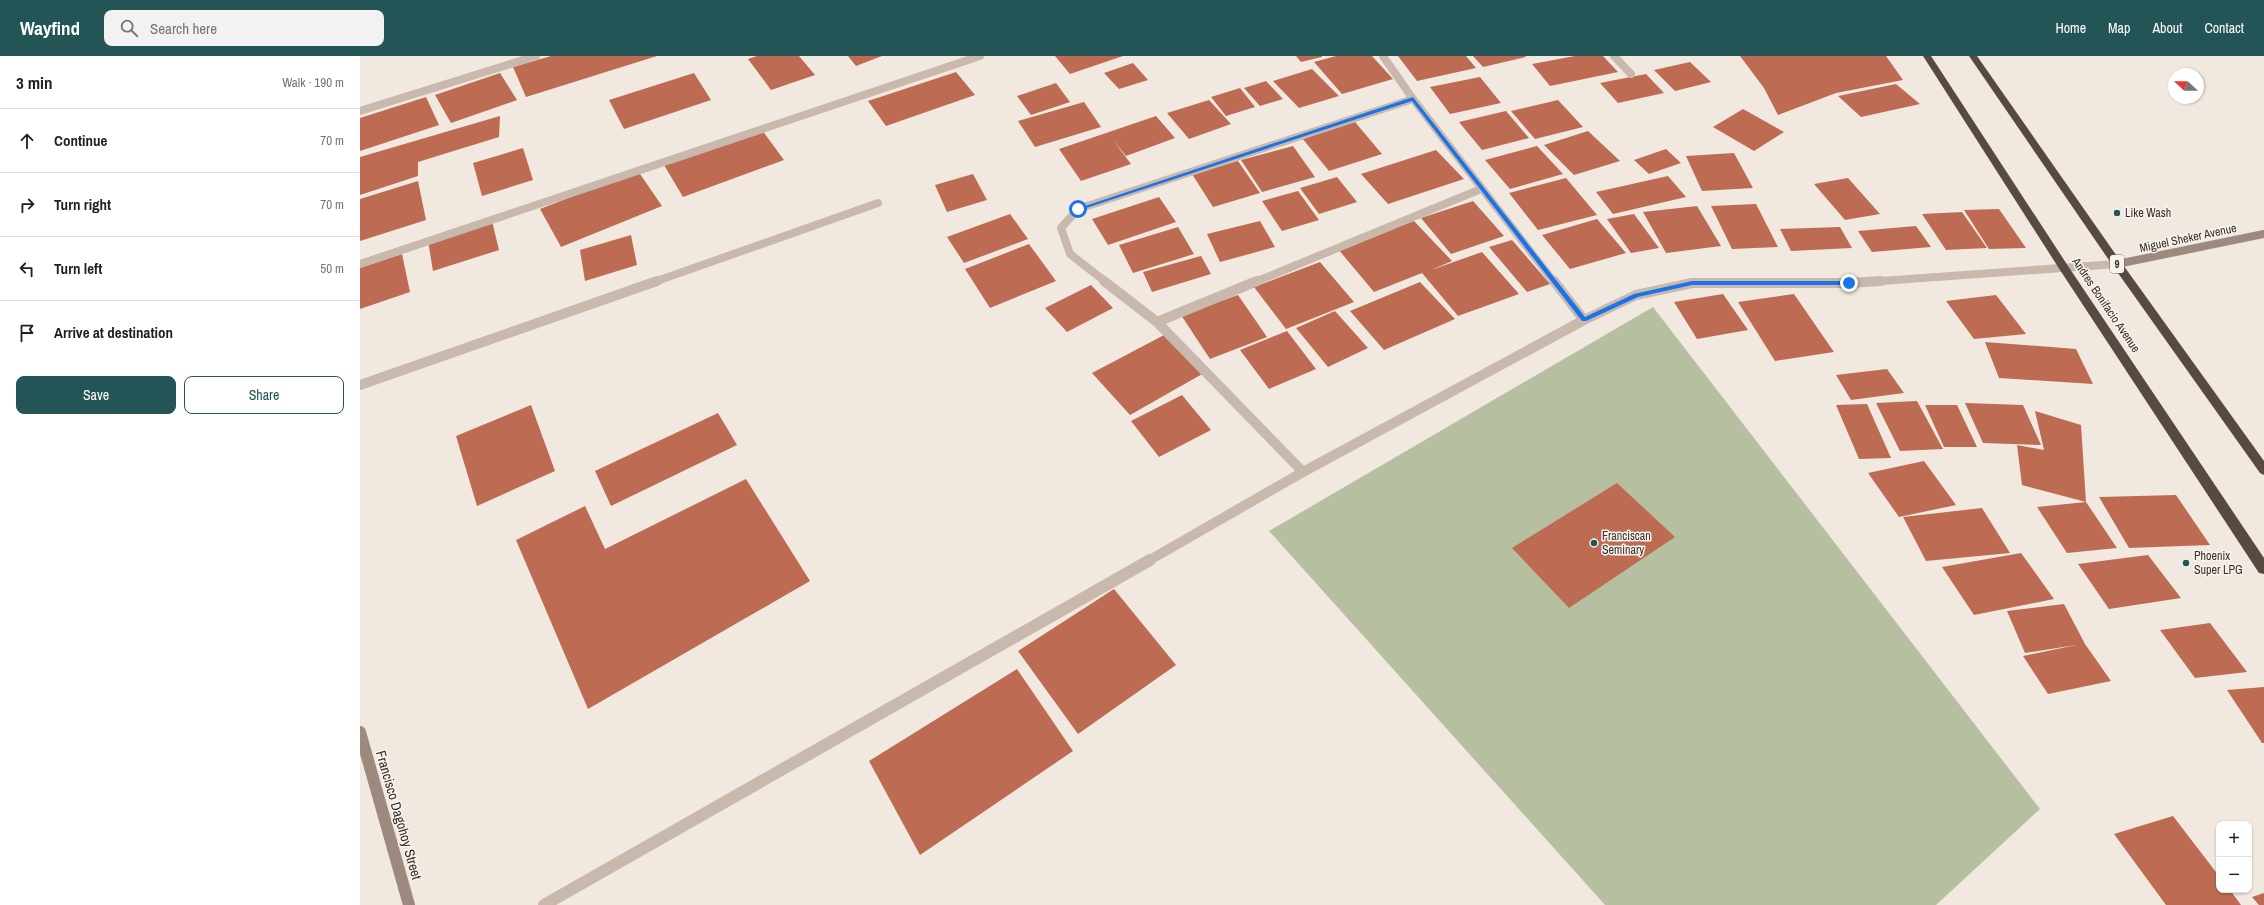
<!DOCTYPE html>
<meta charset="utf-8">
<style>
body{margin:0;font-family:"Archivo Narrow",sans-serif;background:#f2f2f2;color:#202124}
.controls{position:absolute;right:12px;bottom:12px;display:grid;overflow:hidden;border-radius:8px;box-shadow:0 1px 3px #0004}
.controls button{width:36px;height:36px;display:grid;place-items:center;padding:0;border:0;border-bottom:1px solid #e0e0e0;background:#fff;color:#202124;font:20px sans-serif}
.compass{position:absolute;left:1808px;top:12px;width:36px;height:36px;border-radius:50%;background:#fff;box-shadow:0 1px 3px #0004;rotate:292deg}
.stop{position:absolute;width:12px;height:12px;margin:-9px;border:3px solid #1a73e8;border-radius:50%;background:#fff}
.stop.end{background:#1a73e8;border-color:#fff;box-shadow:0 1px 4px #0008}
.list{margin:0;padding:0;list-style:none}
h2{display:flex;justify-content:space-between;align-items:center;height:52px;margin:0;padding:0 16px;font-size:17px}
h2 small{font-size:13px;font-weight:400;color:#757577}
.list li{display:grid;grid-template-columns:26px 1fr auto;gap:12px;align-items:center;box-sizing:border-box;height:64px;padding:0 16px;border-top:1px solid #e0e0e0}
.list b{display:block;font-size:15px;white-space:nowrap}
.list em{font-size:13px;font-style:normal;color:#757577}
.actions{display:flex;gap:8px;padding:12px 16px}
.actions a{flex:1;padding:9px 0;border:1px solid #235456;border-radius:8px;text-align:center;font-size:14px;color:#235456}
.actions .main{background:#235456;color:#fff}
.icon{flex:none;width:22px;height:22px;fill:none;stroke:currentColor;stroke-width:2;stroke-linecap:round;stroke-linejoin:round}
.map{position:relative;flex:none;width:1904px;height:849px;overflow:hidden}
header{display:flex;align-items:center;gap:24px;box-sizing:border-box;height:56px;padding:0 20px;background:#235456;color:#fff}
header strong{font-size:19px}
nav{display:flex;gap:22px;margin-inline-start:auto;font-size:14px}
.search{width:280px;height:36px;background:#f2f2f2;display:flex;align-items:center;gap:10px;box-sizing:border-box;padding:0 14px;border-radius:8px;color:#757577;font-size:15px}
main{display:flex}
aside{flex:1;background:#fff}
.map>svg:first-child{display:block}
.green{fill:#b6c0a1}
.building{fill:#bd6b53}
.lines{fill:none;stroke-linecap:round;stroke-linejoin:round}
.street-far2{stroke:#c9b9ad;stroke-width:8}
.street-far1{stroke:#c9b9ad;stroke-width:10}
.street{stroke:#c9b9ad;stroke-width:12}
.secondary-far1{stroke:#9d897e;stroke-width:8}
.secondary{stroke:#9d897e;stroke-width:12}
.highway{fill:#584943;fill-rule:evenodd}
.route{fill:#1a73e8}
.poi-dot{fill:#235456;stroke:#f9f3ed;stroke-width:1.5}
.labels{text-anchor:middle;stroke-width:3;stroke-linejoin:round;paint-order:stroke}
.shield{fill:#f9f3ed;stroke:#726a65;stroke-width:1}
.shield-label{font-size:11px;font-weight:bold;fill:#382f2b}
.poi-label{font-size:12px;fill:#382f2b;stroke:#f9f3ed;text-anchor:start}
.street-label{font-size:12px;fill:#382f2b;stroke:#f9f3ed}
.near-street-label{font-size:14px;fill:#382f2b;stroke:#f9f3ed}
</style>
<header>
<strong>Wayfind</strong>
<div class="search"><svg class="icon" aria-label="search" viewBox="0 0 24 24"><circle cx="10" cy="10" r="6"/><path d="M15 15l6 6"/></svg>Search here</div>
<nav><a>Home</a><a>Map</a><a>About</a><a>Contact</a></nav>
</header>
<main>
<aside>
<h2>3 min<small>Walk · 190 m</small></h2>
<ul class="list">
<li><svg class="icon" aria-label="ahead" viewBox="0 0 24 24"><path d="M12 20V5M6 11l6-6 6 6"/></svg><div><b>Continue</b></div><em>70 m</em></li>
<li><svg class="icon" aria-label="right" viewBox="0 0 24 24"><path d="M7 20v-9h11M14 6l5 5-5 5"/></svg><div><b>Turn right</b></div><em>70 m</em></li>
<li><svg class="icon" aria-label="left" viewBox="0 0 24 24"><path d="M17 20v-9H6M10 6l-5 5 5 5"/></svg><div><b>Turn left</b></div><em>50 m</em></li>
<li><svg class="icon" aria-label="arrive" viewBox="0 0 24 24"><path d="M6 21V4h12l-3 4 3 4H6"/></svg><div><b>Arrive at destination</b></div></li>
</ul>
<div class="actions"><a class="main">Save</a><a>Share</a></div>
</aside>
<div class="map">
<svg width="1904" height="849" viewBox="0 0 1904 849">
<rect width="100%" height="100%" fill="#f1e9e0"/>
<!-- green -->
<path class="green" d="M1293 251 1680 753 1576 849H1245L909 475Z"/>
<!-- building -->
<path class="building" d="M191 0H297L166 41 153 11Z
M397 0H439L455 19 411 34 388 3Z
M488 0H522L496 10Z
M695 0H763L710 18Z
M936 0H962V1L941 6Z
M976 0H1012L1033 23 982 38 954 6Z
M1038 0H1106L1116 12 1057 25Z
M1113 0H1165L1166 1 1123 11Z
M1215 0H1243L1258 16 1190 30 1172 8Z
M1380 0H1526L1543 24 1476 37 1418 59 1404 32Z
M1330 6 1351 26 1315 35 1294 14Z
M773 7 788 24 759 33 744 17Z
M952 13 979 40 939 52 913 25Z
M596 16 615 39 526 70 508 45Z
M140 17 157 44 91 67 75 39Z
M334 17 351 44 264 73 249 44Z
M1286 18 1304 37 1258 47 1240 27Z
M1120 21 1141 47 1090 58 1070 31Z
M906 25 923 43 900 50 884 32Z
M696 27 710 46 671 59 657 40Z
M1536 28 1560 48 1501 61 1478 40Z
M880 32 895 51 866 60 851 41Z
M66 41 79 69 0 95V62Z
M849 44 871 68 829 83 807 57Z
M1198 44 1223 71 1175 83 1151 55Z
M724 46 741 71 675 91 658 65Z
M1383 53 1424 76 1394 95 1353 71Z
M1146 55 1169 82 1122 94 1099 66Z
M140 60 139 81 58 106V120L0 139V101Z
M796 60 815 82 766 100 753 84 771 108 721 125 699 93Z
M995 66 1022 98 969 115 942 82Z
M402 74 424 104 323 141 304 109Z
M1228 75 1260 105 1214 119 1184 89Z
M933 90 955 121 902 136 881 104Z
M1177 90 1203 118 1150 133 1125 104Z
M163 92 173 124 122 140 113 107Z
M1306 93 1321 107 1289 118 1274 104Z
M1076 94 1104 123 1028 148 1001 118Z
M1374 97 1393 132 1342 135 1326 100Z
M878 105 900 137 853 151 832 118Z
M278 115 302 150 201 191 180 153Z
M613 118 627 144 587 156 575 129Z
M1308 120 1326 141 1253 158 1236 136Z
M977 121 997 146 959 158 940 132Z
M1206 122 1237 159 1178 174 1149 137Z
M1488 122 1520 158 1485 164 1454 128Z
M58 125 66 164 0 185V143Z
M938 135 959 164 922 175 902 145Z
M799 141 816 166 748 189 732 163Z
M1113 145 1144 180 1091 198 1061 162Z
M1396 148 1418 191 1372 193 1351 150Z
M1337 150 1361 190 1306 197 1283 156Z
M1639 153 1666 192 1629 193 1604 154Z
M1602 156 1627 192 1586 194 1562 158Z
M650 158 668 183 604 207 587 181Z
M1274 158 1299 192 1271 197 1247 163Z
M1237 163 1266 197 1210 213 1182 179Z
M132 165 139 194 73 215 68 185Z
M900 165 915 191 860 206 847 178Z
M1054 165 1092 205 1071 214 1122 196 1159 238 1098 260 1062 217 1014 236 978 193Z
M1556 170 1571 191 1512 196 1498 175Z
M818 171 834 198 773 217 759 189Z
M1480 171 1492 192 1431 195 1420 173Z
M271 179 277 209 225 225 220 194Z
M1152 184 1190 228 1167 236 1129 191Z
M669 188 696 225 630 252 605 213Z
M42 198 50 236 0 253V212Z
M841 200 851 218 792 236 783 216Z
M960 206 994 246 926 273 894 231Z
M1060 226 1095 263 1024 294 990 255Z
M731 229 753 252 707 276 685 252Z
M1363 238 1388 274 1337 283 1314 246Z
M1434 238 1474 296 1415 305 1378 246Z
M878 239 907 281 850 303 821 259Z
M1636 239 1666 278 1614 283 1586 245Z
M975 255 1008 292 968 311 936 272Z
M927 275 956 313 909 333 880 294Z
M806 278 844 317 770 359 732 317Z
M1625 286 1716 293 1733 328 1639 322Z
M1527 313 1544 337 1491 344 1476 319Z
M822 339 851 374 799 401 771 365Z
M1557 345 1583 393 1540 395 1516 347Z
M1605 347 1663 349 1681 389 1623 387Z
M1507 348 1531 402 1499 403 1476 349Z
M171 349 195 415 117 450 96 380Z
M1565 349H1597L1617 391H1584Z
M1675 355 1721 369 1726 446 1757 492 1707 497 1677 451 1726 446 1662 429 1657 389 1684 394Z
M358 357 377 389 251 450 235 415Z
M1564 405 1596 449 1539 461 1508 417Z
M386 423 450 525 228 653 156 484 225 450 245 493Z
M1257 427 1315 481 1209 552 1152 492Z
M1816 439 1850 489 1769 492 1739 441Z
M1622 452 1650 497 1566 505 1543 461Z
M1661 497 1694 543 1614 559 1582 511Z
M1788 499 1821 542 1749 553 1718 508Z
M754 533 816 609 718 678 658 595Z
M1704 548 1725 588 1751 625 1688 638 1663 600 1716 589 1665 597 1647 555Z
M1850 567 1887 616 1835 622 1800 574Z
M657 613 713 695 560 799 509 705Z
M1904 631V687H1902L1867 634Z
M1813 760 1859 820V834H1870L1881 849H1806L1754 778Z
M1904 837V849H1899L1892 841Z"/>
<g class="lines">
<!-- street-far2 -->
<path class="street-far2" d="M1023 0 1053 43 1194 226
M1254 0 1271 18
M0 55 176 0
M0 208 620 0
M294 226 518 147
M746 226 710 198 701 172 718 153 1053 43
M895 226 1121 133
M1507 226 1757 208"/>
<!-- street-far1 -->
<path class="street-far1" d="M744 225 797 266 943 416
M1194 225 1224 264
M797 266 897 225
M0 329 297 225
M788 505 943 416 1224 264 1276 239 1332 227H1489L1521 225"/>
<!-- street -->
<path class="street" d="M184 849 790 504"/>
<!-- secondary-far1 -->
<path class="secondary-far1" d="M1757 208 1904 178"/>
<!-- secondary -->
<path class="secondary" d="M0 676 49 849"/>
<!-- highway -->
<path class="highway" d="M1563 0H1571L1708 210 1904 502V518L1899 517 1700 214Z
M1609 0H1617L1761 206 1904 405V419L1900 417 1753 210Z"/>
</g>
<!-- route -->
<path class="route" d="M1053 41 1225 261 1274 238 1332 225H1489L1492 227 1489 229H1332L1278 241 1226 265H1222L1052 45 720 154 716 153Z"/>
<!-- markers -->
<g class="poi-dot">
<circle cx="1757" cy="157" r="4"/>
<circle cx="1234" cy="487" r="4"/>
<circle cx="1826" cy="507" r="4"/>
</g>
<g class="labels">
<!-- shield labels -->
<rect class="shield" x="1750" y="199" width="14" height="18" rx="3"/>
<g class="shield-label">
<text x="1757" y="212">9</text>
</g>
<!-- poi labels -->
<g class="poi-label">
<text x="1765" y="161">Like Wash</text>
<text x="1242" y="484">Franciscan<tspan x="1242" dy="14">Seminary</tspan></text>
<text x="1834" y="504">Phoenix<tspan x="1834" dy="14">Super LPG</tspan></text>
</g>
<!-- street labels -->
<g class="street-label">
<text transform="translate(1828 182) rotate(-12)" y="4">Miguel Sheker Avenue</text>
<text transform="translate(1746 249) rotate(56)" y="4">Andres Bonifacio Avenue</text>
</g>
<!-- near-street labels -->
<g class="near-street-label">
<text transform="translate(39 759) rotate(74)" y="5">Francisco Dagohoy Street</text>
</g>
</g>
</svg>
<div class="controls">
<button>+</button>
<button>−</button>
</div>
<svg class="compass" viewBox="-18 -18 36 36"><path d="M0-13l5 13h-10z" fill="#e53935"/><path d="M0 13l5-13h-10z" fill="#757577"/></svg>
<div class="stop" style="left:718px;top:153px"></div>
<div class="stop end" style="left:1489px;top:227px"></div>
</div>
</main>
